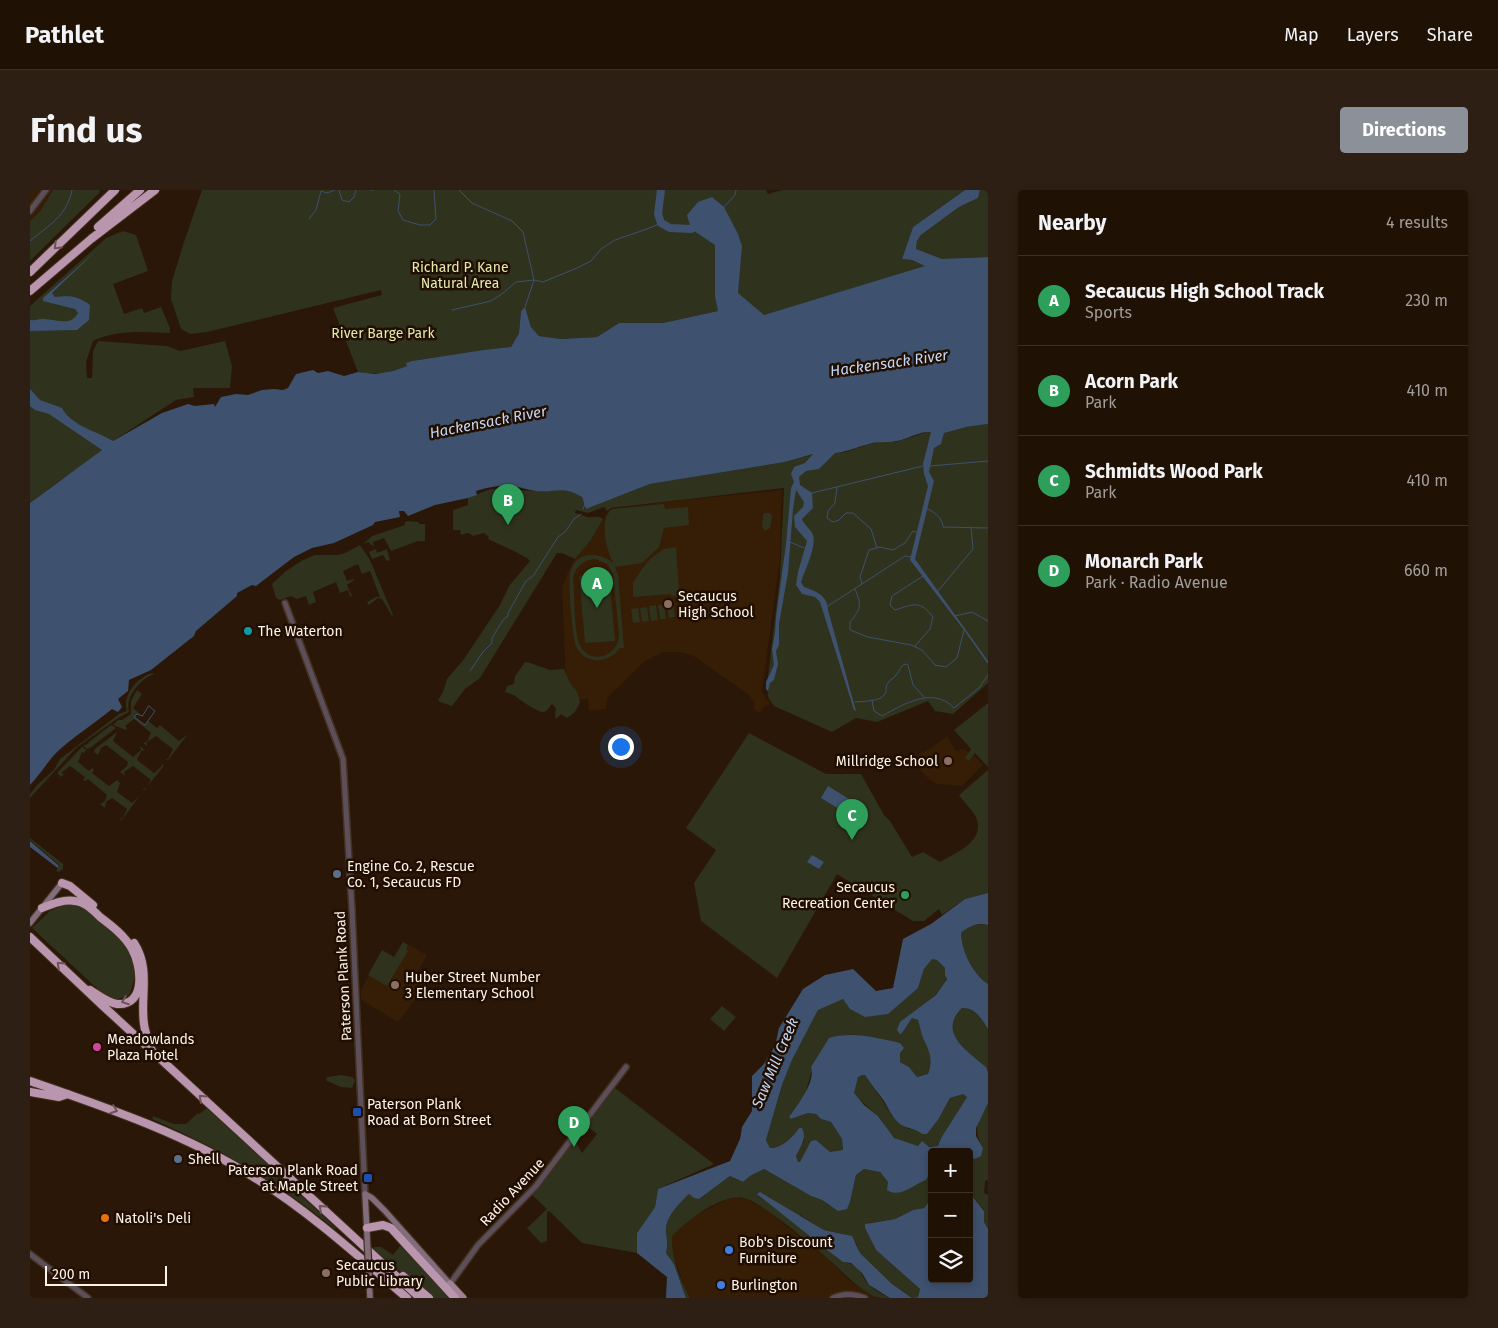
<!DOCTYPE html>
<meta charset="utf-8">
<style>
body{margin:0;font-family:"Fira Sans",sans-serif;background:#2d1f13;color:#f1f3f6}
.controls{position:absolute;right:15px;bottom:15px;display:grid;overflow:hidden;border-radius:5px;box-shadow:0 2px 8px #0003}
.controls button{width:45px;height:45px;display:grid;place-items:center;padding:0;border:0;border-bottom:1px solid #3d3127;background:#201105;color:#f1f3f6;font:25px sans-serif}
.scale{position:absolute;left:15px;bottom:12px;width:122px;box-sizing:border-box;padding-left:5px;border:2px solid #fef3ea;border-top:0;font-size:14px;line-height:18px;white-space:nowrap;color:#fef3ea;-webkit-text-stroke:4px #200e01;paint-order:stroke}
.you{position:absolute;left:590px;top:556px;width:18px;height:18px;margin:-12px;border:4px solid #fff;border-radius:50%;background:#1a73e8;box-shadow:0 0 0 8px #1a73e833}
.badge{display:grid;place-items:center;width:32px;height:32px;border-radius:50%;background:#8c9099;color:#fff;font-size:16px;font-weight:700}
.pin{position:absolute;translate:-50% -41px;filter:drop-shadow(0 1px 2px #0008)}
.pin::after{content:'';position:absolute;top:26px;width:18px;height:15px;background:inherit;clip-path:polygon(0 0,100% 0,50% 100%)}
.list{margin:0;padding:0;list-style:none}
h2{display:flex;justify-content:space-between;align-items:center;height:65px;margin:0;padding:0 20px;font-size:21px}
h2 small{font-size:16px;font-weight:400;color:#a29d9a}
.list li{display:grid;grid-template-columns:32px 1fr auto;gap:15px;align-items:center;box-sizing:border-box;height:90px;padding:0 20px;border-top:1px solid #3d3127}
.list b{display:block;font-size:19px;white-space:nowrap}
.list p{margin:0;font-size:16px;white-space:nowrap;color:#a29d9a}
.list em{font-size:16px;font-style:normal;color:#a29d9a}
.icon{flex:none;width:28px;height:28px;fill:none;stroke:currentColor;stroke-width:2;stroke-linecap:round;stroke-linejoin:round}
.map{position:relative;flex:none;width:958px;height:1108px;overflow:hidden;border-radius:5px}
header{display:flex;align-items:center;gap:30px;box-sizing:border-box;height:70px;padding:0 25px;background:#201105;border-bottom:1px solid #3d3127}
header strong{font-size:24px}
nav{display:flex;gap:28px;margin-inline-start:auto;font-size:18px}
.intro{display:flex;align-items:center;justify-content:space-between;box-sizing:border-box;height:120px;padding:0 30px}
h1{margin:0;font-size:35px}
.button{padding:12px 22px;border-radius:5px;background:#8c9099;color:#fff;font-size:18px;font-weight:700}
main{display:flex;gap:30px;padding:0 30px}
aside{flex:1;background:#201105;border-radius:5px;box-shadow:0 2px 8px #0003}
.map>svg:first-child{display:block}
.built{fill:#351d06}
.green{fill:#2f321d;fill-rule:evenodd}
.water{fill:#3e516e;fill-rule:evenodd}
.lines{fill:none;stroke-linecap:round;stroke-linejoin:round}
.stream{stroke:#3e516e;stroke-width:1}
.river{stroke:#3e516e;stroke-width:8}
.tertiary-casing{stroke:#433122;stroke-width:8}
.secondary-casing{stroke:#433122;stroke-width:8}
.primary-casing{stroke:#433122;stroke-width:9}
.motorway-casing{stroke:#433122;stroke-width:10}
.tertiary{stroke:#5d4f59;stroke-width:5}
.secondary{stroke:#836c7b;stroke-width:5.5}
.primary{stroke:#9f8296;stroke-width:7}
.motorway{stroke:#ba96ae;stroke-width:8}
.secondary-bridge-casing{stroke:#433122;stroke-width:8;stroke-linecap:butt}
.secondary-bridge{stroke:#836c7b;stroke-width:5.5}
.oneway{stroke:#6d5258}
.education-dot{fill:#8d6e63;stroke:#200e01;stroke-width:2}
.culture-dot{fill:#0f9aa8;stroke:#200e01;stroke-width:2}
.service-dot{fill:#5c6f8a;stroke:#200e01;stroke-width:2}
.leisure-dot{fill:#2e9e5b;stroke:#200e01;stroke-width:2}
.hotel-dot{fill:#d1479c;stroke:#200e01;stroke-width:2}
.transit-dot{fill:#1a4fb4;stroke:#200e01;stroke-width:2}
.food-dot{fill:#e8710a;stroke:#200e01;stroke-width:2}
.shop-dot{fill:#3f7fe0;stroke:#200e01;stroke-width:2}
.labels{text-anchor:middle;stroke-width:5;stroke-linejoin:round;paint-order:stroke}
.park-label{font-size:14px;fill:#e2ebab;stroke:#200e01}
.poi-label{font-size:14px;fill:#fef3ea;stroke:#200e01;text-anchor:start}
.street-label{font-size:14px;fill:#fef3ea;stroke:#200e01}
.water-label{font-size:15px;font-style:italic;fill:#c2d7f7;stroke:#200e01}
</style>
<header>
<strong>Pathlet</strong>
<nav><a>Map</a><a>Layers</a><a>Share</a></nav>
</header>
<div class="intro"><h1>Find us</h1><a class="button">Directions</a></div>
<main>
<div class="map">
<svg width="958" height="1108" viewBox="0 0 958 1108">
<rect width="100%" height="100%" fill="#2a1707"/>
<!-- built -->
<path class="built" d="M0 0H23L10 21 0 31Z
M752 300 750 368 732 502 740 514 734 517 730 523 723 519 725 514 719 505 662 465 649 462H634L615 471 577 508 576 519 559 521 558 509 546 510 536 492 532 396 543 371 561 350 578 321 581 319 644 311Z
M917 546 926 561 934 559 945 566 953 575 932 596 907 594 900 590 891 581 885 566 901 558Z
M373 752 397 765 388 781 401 789 368 832 331 810V800L352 760 364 767Z
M714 1008 735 1019 798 1069 820 1091 846 1108H660L654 1096 641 1059V1046L662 1027 697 1009Z"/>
<!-- green -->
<path class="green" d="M23 0H70L69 3 0 71V31L10 21Z
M172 0H736L738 4 752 0H935L883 37 872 69 882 70 896 76 901 66 886 59 887 51 891 45 929 17 948 8 950 0H958V67L933 68 734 125 688 121 633 133H589L567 147 531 149 509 146 501 137 495 118 491 121 489 143 481 157 453 160 382 171 377 173V176C359 183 348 185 328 182L303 118 352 105 351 100 177 142 160 144 151 139 141 109 142 91 154 52Z
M93 41 106 45 118 81 83 94 94 124 112 118 114 123 131 117 140 138V143C115 142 87 139 63 151L56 172 57 188H62L63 161 68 151 137 156 150 161 195 151 202 176 200 198H163L164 207 146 210 83 251 66 267 28 292 0 313V116L76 48Z
M958 234V493L923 524 905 521 898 511 847 532 826 528 802 542 744 516 738 507 737 495 750 386 754 298 581 318 577 321 574 317 558 323 546 320 545 323C550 324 553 326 557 327 564 328 567 325 573 329L561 350 545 369 532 363H527L450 488 435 499 422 516 410 512 408 510 413 502 417 489 434 469 470 415 479 396 500 371C497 366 466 353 458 349L459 347 454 343 443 346 438 343 431 345 430 340H423V320L438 315V308L461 299 507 301 530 299 541 300 552 307 556 319 620 294 755 272 784 264 816 262 839 254 854 251 866 252 897 242Z
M634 314 635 319 658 317 659 335 634 338 629 357 612 373 585 377 588 384 594 458H590C579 474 554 475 546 456 542 447 538 392 540 383 546 360 569 361 583 373 577 360 568 330 582 319ZM565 369 577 374 583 384 589 445C588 468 557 476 549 453 544 439 545 407 543 391 544 378 552 370 565 369Z
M735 323H740L742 326 740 338 737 340H734L732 336 733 325Z
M378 331 389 332V334H395V351H388L361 361 354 348 343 352 344 357 338 352 333 354 342 346 375 335V332Z
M330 355 340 370 363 425 362 426 352 409 348 408 339 415 337 412 346 407H350L340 381 332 384 328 374 313 381 317 391 324 389V390L317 395 322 406 320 407 318 400 310 403 306 392 283 402 286 412 279 415 276 406 267 409 261 406 250 410 246 408 242 394 256 381 273 370 285 365H308L315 363Z
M646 357 649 401 646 406H641V404L603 407V393L612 379 621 368 634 359Z
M346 359 347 363 357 359 360 371 356 370 353 365 342 369 339 362Z
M579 383 585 451 555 453 549 386Z
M643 413 645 427 639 428 637 414Z
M634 414 636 429H630L628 415Z
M626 415 628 430 621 431 619 416Z
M617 417 619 431 612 432 610 418Z
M608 418 610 432 603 433 601 419Z
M495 472 500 473 520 480 534 479 540 493 547 501 550 512 545 522 537 528 531 524 526 529 525 524 526 518 522 514C520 516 517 522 513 522 507 522 492 511 486 507V506L475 502 477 496 484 494 485 486Z
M122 483 124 484C110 490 95 506 99 522L88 528 46 558 0 608V604L7 595 24 580 30 569 89 524 97 521C92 505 108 487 122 483Z
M107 500 112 504 103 518 111 525 107 524 105 527 115 535 118 531 127 538 130 535 149 551 158 544 138 570H135L138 569 143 559 126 546 117 552V556L113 553 117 552 121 543 104 529 95 536 97 538 96 540 83 535 88 530H92L101 524V511Z
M958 513V577L945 563 939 571 935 568 941 559 924 540Z
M81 535 86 538 60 558 57 559 53 556 58 554 59 552Z
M87 542 83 551 103 567 111 560 110 556 115 560 111 561 107 570 124 583 132 576V573L133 574V577L116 598 115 600 112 599 116 598 121 590 103 576 94 582 95 586 90 582 97 576 98 572 76 555 71 558 68 565 64 562 65 559Z
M719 543 796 584H831L854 625 860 631 882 667 893 662 910 672C927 662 956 651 946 627 942 620 934 612 929 605L958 580V703L935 709 912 725 909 719 894 731H883L807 684 747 788 671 731 664 693 686 660 656 638Z
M52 557 56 560 54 563 52 562 48 572 59 581 62 578 64 580 62 583 79 596 87 590 90 593 87 602 102 613 110 605 92 630 89 629 93 628 97 619 82 608 76 612 75 618 70 614 75 611 77 605 58 589 55 591 53 590 55 587 40 576 31 583 34 584 31 587 27 583Z
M0 648 33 674V679L29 682 26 681 29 677 28 674 0 650Z
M36 714C54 715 57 720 70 731 94 751 114 773 99 805L86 810 73 804 2 738 20 721Z
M954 734 958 735V794C943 784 932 761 931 743L939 736Z
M373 752 378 755 376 759 378 761 357 796 338 785 352 760 364 767Z
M902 768 907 770 915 778V785L917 788 906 805 871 832 872 843 882 827 888 830C894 848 906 865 898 884L887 887 879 877 870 872V863L782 881 775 904 759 927 761 929 778 923 786 924 791 929 801 932 812 949 813 961 800 962 782 951 770 973 768 972 766 966 774 951 769 938C764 946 751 959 740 958L736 950 752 895 762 870 788 820 811 809 814 810 888 798 894 779Z
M692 816 706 827 694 841 680 829Z
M932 818C944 818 954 827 958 838 958 846 958 872 958 882L956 877C938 861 907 843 932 818Z
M311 885 322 887 325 890 322 898 311 897 297 891 296 888 298 887Z
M832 885H835L853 911 862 926 879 939 887 940 892 944H897L908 930 920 908 933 903 937 907 911 948 908 956C896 958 872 955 863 947 857 941 854 933 849 927 841 919 831 912 823 903L828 886Z
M585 898 684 974 628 999 625 1017 607 1043V1063L552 1053 519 1021 517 1022V1051L511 1053 497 1038 517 1019 502 1005ZM558 937 567 944 552 963 546 952Z
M958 913V990L955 991 954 1003 958 1005V1039L954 1032V1020L939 1002V967L945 969 953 958C942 937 947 932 958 913Z
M177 918 306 1038 305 1039C247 992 190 959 122 929L123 926 144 934H156L168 923 169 924Z
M734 979 781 1006 792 1010 800 1016 820 1012 826 985 834 979 850 982 858 992 877 999 886 993 896 990 902 980V1001L898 1013 894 1018 883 1020 865 1029 838 1033 835 1038 846 1060 890 1099 888 1107 882 1108 862 1094 830 1063 826 1053 814 1044 794 1040 770 1025 773 1039 813 1072C832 1075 829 1084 839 1095 844 1100 853 1104 860 1108 855 1108 848 1108 845 1107 830 1099 818 1088 806 1076 791 1062 732 1012 714 1008 690 1004 657 1031 642 1046 641 1068 650 1089 660 1108H656L644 1074 636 1063C638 1055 637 1050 636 1042 635 1027 649 1014 659 1004L669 1009 700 986 713 992 720 986Z
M372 1053 424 1108H402L344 1060V1057H351L363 1065Z"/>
<!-- water -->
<path class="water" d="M935 0H950L948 8 929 17 891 45 887 51 886 59 912 69 958 67V234L936 237 914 243 911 254 904 258 899 282 904 291 885 369 958 471V474L934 440 880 370 898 296 894 284 893 274 901 242C889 241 878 249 867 251 858 253 848 251 839 254 827 257 817 262 805 263L789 279 776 281 769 287 770 295 782 303 783 318 772 329C774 335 780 338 783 345 787 356 775 380 771 392L774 397C786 401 798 406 798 420L826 521 824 520 790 412 785 407 772 404 766 395 768 382 777 351 765 337 764 326 773 317 774 312 766 300 763 319 758 383 749 434V455L746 461 748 474 744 490 740 493 738 501 736 499V492L744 475 742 459 745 443 746 427 756 354 761 298 764 292 761 284 764 277 775 273 783 264 755 272 620 294 556 319 552 307C532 295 526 303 506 301 498 300 490 297 482 296 470 295 458 297 446 301L447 305 438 308 405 315 378 326 374 321H369L370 327 345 332 343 335 304 353 282 358 264 367 226 396 222 395 207 403V406L166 441 164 446 121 480 99 490 98 501 88 509 92 517 88 522 82 519C64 534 44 546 27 562 17 572 10 585 0 595V313L72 260 19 224 5 220 0 216V199L10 210 32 218C41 236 67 241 83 251L132 223 158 214 165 216 184 214 185 217 191 207 206 204 218 205 232 200 244 199 253 200 258 198 266 184 283 180 288 183 298 181 314 186 328 182 345 184 363 181 377 176 376 173 382 171 453 160 481 157 489 143 491 121 495 117 501 137 509 146 531 149 567 147 589 133H633L688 121 685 106V55L661 39 657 25 668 12 682 7 694 17 708 44 712 56 708 103 734 125 895 76 882 70 872 69 883 37Z
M67 60 22 103 25 107C41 105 48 106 60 115L59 130 47 140 0 141V130C5 131 7 129 12 129 25 128 40 138 48 123L45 119 13 111V108Z
M798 596 824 612 817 624 791 608Z
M0 651 28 675 29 679 0 657Z
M782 665 794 672 789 679 777 672Z
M958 703V735C948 732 939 736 931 743 932 762 943 784 958 794V839C951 828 946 818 932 818 907 843 938 861 956 877L958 882V913L946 938V946L953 958 951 966 945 969 939 967V962H902V980L896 990C884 994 870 1009 857 1000L858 992 850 982 834 979 826 985 820 1012 817 1019 808 1021 792 1010 781 1006 734 979 720 986 713 992 700 986 669 1009 664 1008 659 1004C649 1014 635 1027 636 1042 637 1050 638 1055 636 1063L644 1074 656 1108H636L637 1087 607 1063V1043L625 1017 628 999 700 971 710 949 712 937 722 921V886L733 875 745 856 749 838 773 799 795 785 823 779 846 801 863 798 873 749 901 734 935 709ZM902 769 907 770 915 778V785L917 789 906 805 870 832 867 840 870 844 872 843 882 828 888 830C890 836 891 844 894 850 900 862 903 871 898 884L887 887 879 877 870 872V863L874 858 870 853C847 848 823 841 799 848L781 877C786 892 767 915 759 927L761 929 778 923 786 924 791 929 801 932 812 949 813 960 800 962 786 950 781 951 770 972H768L766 966C771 956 777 948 772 938H769C764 946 751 959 740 958L736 950 752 895 762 870 788 820 813 809 820 819 835 827 858 824 888 798 894 779ZM832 885H835C841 894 848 903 854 911 859 919 862 928 870 934 877 939 885 938 892 944H897L908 930 920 908 933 904 937 907 911 948 908 956 899 957 892 951 888 956 864 948 848 926 834 915 824 903 828 887Z
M902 1001V1089H939V1002L954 1021V1032L958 1039V1108H860L839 1095 832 1083 821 1073 813 1072 801 1063 727 1004 730 1002 794 1040 822 1046 830 1063 862 1094 882 1108 888 1107 890 1099 846 1060 835 1038V1034L865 1029 883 1020 894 1018 898 1013Z"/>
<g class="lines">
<!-- stream -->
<path class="stream" d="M309 0 312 10 319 12 324 7 326 0
M340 0H343
M364 0 370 4 368 21 373 30 390 35H400L406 29 404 0
M429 0 442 13 482 31 493 42 504 90 495 117
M694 17 705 5 706 0
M279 29 286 20 291 1 297 3 305 0
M0 51C19 35 37 26 42 0
M422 120 461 111 472 104 486 92 504 90 513 92 547 78 561 71 571 59 585 50 617 39 631 33
M900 276 958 271
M807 297 805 313 798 321 797 328 803 332 809 330 816 323H823L841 339 847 358
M782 303 893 276
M553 319 555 314
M897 319C904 321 913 329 913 337L958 338
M760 352 774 358
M832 394 830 387 839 360 850 357 863 360 875 353 883 341 887 342
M825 399C832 415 831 419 820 432V440L838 447 881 455 892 460 905 475 916 477 927 468 934 440
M908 401 943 359 941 337
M798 416 875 366 881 367
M925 426 942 422 958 431
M885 456 900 439 903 427C890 410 884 414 865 420L860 415 862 406 893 386
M440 481 453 462 462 453V448L473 430 478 426V423L496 391 503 386 528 347 535 342 544 329 551 324
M842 510 844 521 852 526C874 514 903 496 924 518L949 498 958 485
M825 512C833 511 850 512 855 504 857 501 855 497 858 493 860 489 864 489 866 485 871 480 869 476 876 474L878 475 883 495 894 507
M119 516 125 521 115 535 104 527 107 524 112 526Z"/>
<!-- river -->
<path class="river" d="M631 0 628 24 631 33 640 38 661 39"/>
<defs>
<path id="tertiary" d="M0 21 16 0
M255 413 313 569 322 719 335 1004
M0 1064 58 1108
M420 1094 448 1055 506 996 596 877
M803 1108C813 1103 825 1104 835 1108"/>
<path id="secondary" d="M0 733 32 693
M335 1004 342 1008 355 1021 420 1094
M335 1004 337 1042
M339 1084 340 1108"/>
<path id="primary" d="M420 1094 433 1108"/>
<path id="motorway" d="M68 37 110 0
M0 82 85 0
M0 101 61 49 125 0
M32 693 40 696 63 715
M12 718C22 714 34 709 45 711 55 712 63 720 70 727 82 736 95 746 102 759 111 775 117 816 87 814 78 813 68 805 60 800
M0 747 73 816 390 1108
M104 753C121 779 110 806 114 834 115 843 119 852 122 861
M0 891C78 918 155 944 225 988 281 1023 328 1066 377 1108
M0 902 29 907 38 904
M337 1038 353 1035 361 1038 425 1108
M373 1086 399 1108"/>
</defs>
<!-- tertiary casing -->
<use href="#tertiary" class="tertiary-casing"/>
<!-- secondary casing -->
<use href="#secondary" class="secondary-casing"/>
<!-- primary casing -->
<use href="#primary" class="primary-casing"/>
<!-- motorway casing -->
<use href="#motorway" class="motorway-casing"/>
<!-- tertiary -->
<use href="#tertiary" class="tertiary"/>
<!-- secondary -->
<use href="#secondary" class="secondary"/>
<!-- primary -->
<use href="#primary" class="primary"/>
<!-- motorway -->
<use href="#motorway" class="motorway"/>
<defs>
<path id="secondary-bridge" d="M337 1044 339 1084"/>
</defs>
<!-- secondary-bridge casing -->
<use href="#secondary-bridge" class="secondary-bridge-casing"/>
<!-- secondary-bridge -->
<use href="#secondary-bridge" class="secondary-bridge"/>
</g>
<!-- one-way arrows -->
<defs><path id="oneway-chevron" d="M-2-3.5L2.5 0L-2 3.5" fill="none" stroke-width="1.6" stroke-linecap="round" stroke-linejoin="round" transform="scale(1.25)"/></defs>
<g class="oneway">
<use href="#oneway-chevron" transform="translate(27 56) rotate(136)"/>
<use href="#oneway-chevron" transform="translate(30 775) rotate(-137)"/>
<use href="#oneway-chevron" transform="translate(95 811) rotate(159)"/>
<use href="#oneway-chevron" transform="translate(172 908) rotate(-137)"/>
<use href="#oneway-chevron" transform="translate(84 920) rotate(20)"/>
<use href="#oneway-chevron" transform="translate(292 1018) rotate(-138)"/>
</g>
<!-- markers -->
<g class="education-dot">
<circle cx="638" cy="414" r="5"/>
<circle cx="918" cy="571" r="5"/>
<circle cx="365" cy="795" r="5"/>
<circle cx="296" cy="1083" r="5"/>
</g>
<circle class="culture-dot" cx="218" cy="441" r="5"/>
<g class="service-dot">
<circle cx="307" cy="684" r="5"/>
<circle cx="148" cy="969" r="5"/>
</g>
<circle class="leisure-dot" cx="875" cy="705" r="5"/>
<circle class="hotel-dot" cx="67" cy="857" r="5"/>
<g class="transit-dot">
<rect x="322" y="917" width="10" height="10" rx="2.5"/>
<rect x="333" y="983" width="10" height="10" rx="2.5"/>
</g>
<circle class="food-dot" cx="75" cy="1028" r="5"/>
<g class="shop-dot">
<circle cx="699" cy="1060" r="5"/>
<circle cx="691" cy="1095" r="5"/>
</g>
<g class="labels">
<!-- park labels -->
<g class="park-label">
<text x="430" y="82">Richard P. Kane<tspan x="430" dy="16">Natural Area</tspan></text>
<text x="353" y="148">River Barge Park</text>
</g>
<!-- poi labels -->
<g class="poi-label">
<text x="648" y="411">Secaucus<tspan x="648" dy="16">High School</tspan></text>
<text x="228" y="446">The Waterton</text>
<text x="908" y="576" text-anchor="end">Millridge School</text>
<text x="317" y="681">Engine Co. 2, Rescue<tspan x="317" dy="16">Co. 1, Secaucus FD</tspan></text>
<text x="865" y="702" text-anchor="end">Secaucus<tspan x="865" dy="16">Recreation Center</tspan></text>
<text x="375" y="792">Huber Street Number<tspan x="375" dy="16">3 Elementary School</tspan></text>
<text x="77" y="854">Meadowlands<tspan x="77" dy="16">Plaza Hotel</tspan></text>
<text x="337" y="919">Paterson Plank<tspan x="337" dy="16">Road at Born Street</tspan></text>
<text x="158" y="974">Shell</text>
<text x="328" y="985" text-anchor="end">Paterson Plank Road<tspan x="328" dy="16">at Maple Street</tspan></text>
<text x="85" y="1033">Natoli's Deli</text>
<text x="709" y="1057">Bob's Discount<tspan x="709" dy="16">Furniture</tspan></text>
<text x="306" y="1080">Secaucus<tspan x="306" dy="16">Public Library</tspan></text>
<text x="701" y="1100">Burlington</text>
</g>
<!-- street labels -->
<g class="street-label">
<text transform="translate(313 786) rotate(-93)" y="5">Paterson Plank Road</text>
<text transform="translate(482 1002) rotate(-47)" y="5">Radio Avenue</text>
</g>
<!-- water labels -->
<g class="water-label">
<text transform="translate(859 173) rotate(-8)" y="5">Hackensack River</text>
<text transform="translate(458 232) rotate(-11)" y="5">Hackensack River</text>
<text transform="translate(745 873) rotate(-67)" y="5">Saw Mill Creek</text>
</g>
</g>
</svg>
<div class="controls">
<button>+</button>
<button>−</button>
<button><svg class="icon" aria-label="layers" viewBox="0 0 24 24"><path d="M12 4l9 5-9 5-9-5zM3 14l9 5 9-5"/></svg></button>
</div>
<div class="scale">200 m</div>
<div class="you"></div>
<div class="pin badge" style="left:567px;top:418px;background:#2e9e5b">A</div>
<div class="pin badge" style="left:478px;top:335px;background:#2e9e5b">B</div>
<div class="pin badge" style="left:822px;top:650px;background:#2e9e5b">C</div>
<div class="pin badge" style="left:544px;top:957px;background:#2e9e5b">D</div>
</div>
<aside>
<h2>Nearby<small>4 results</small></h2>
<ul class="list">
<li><span class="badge" style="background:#2e9e5b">A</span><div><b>Secaucus High School Track</b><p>Sports</p></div><em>230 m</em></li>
<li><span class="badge" style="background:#2e9e5b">B</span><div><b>Acorn Park</b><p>Park</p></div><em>410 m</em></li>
<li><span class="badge" style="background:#2e9e5b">C</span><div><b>Schmidts Wood Park</b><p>Park</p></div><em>410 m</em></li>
<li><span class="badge" style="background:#2e9e5b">D</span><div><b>Monarch Park</b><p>Park · Radio Avenue</p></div><em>660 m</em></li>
</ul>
</aside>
</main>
